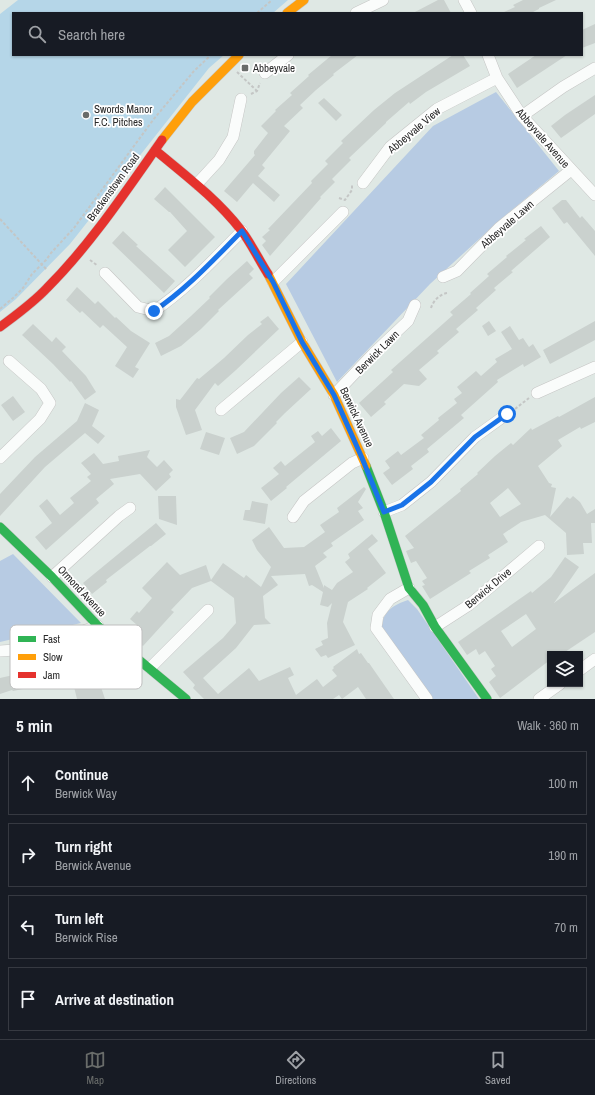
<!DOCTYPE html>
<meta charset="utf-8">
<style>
body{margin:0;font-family:"Archivo Narrow",sans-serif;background:#20242c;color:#f1f3f6}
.controls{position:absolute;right:12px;bottom:12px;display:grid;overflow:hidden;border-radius:0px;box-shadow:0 1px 3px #0004}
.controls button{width:36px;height:36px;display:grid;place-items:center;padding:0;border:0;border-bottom:1px solid #363941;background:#171b24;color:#f1f3f6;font:20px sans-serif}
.stop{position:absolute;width:12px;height:12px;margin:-9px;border:3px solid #1a73e8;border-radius:50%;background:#fff}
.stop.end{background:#1a73e8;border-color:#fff;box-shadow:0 1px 4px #0008}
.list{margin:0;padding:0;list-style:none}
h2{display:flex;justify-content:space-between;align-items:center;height:52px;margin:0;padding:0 16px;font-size:17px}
h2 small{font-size:13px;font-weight:400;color:#9ea1a6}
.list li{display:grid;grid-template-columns:26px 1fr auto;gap:12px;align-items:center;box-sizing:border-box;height:64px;margin:0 8px 8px;padding:0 8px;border:1px solid #363941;border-radius:0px}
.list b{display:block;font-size:15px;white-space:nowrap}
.list p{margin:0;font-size:13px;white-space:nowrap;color:#9ea1a6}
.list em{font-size:13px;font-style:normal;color:#9ea1a6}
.icon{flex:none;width:22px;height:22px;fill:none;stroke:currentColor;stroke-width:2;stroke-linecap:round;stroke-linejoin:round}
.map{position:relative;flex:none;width:595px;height:699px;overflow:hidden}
.search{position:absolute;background:#171b24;box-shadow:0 1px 3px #0004;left:12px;right:12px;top:12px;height:44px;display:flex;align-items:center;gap:10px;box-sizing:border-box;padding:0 14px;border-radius:0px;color:#9ea1a6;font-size:15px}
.sheet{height:340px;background:#171b24}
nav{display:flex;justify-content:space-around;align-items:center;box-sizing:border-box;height:56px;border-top:1px solid #363941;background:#171b24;font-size:11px;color:#9ea1a6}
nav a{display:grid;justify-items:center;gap:2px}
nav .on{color:#696c6a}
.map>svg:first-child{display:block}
.green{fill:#b7cbe3}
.pitch{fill:#b5d6e8}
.building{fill:#cad1ce;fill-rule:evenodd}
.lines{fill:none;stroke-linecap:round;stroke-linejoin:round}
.street-casing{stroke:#c5c5c4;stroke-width:12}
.fast-casing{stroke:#c5c5c4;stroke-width:10}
.slow-casing{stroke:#c5c5c4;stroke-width:10}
.jam-casing{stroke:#c5c5c4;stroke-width:10}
.path{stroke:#c4c6c5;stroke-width:2;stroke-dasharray:3 2;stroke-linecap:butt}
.street{stroke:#fafcfb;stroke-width:11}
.fast{stroke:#30b455;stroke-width:9}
.slow{stroke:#ff9f0a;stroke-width:9}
.jam{stroke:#e5322d;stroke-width:9}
.route{stroke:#1a73e8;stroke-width:5}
.poi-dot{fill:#696c6a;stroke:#fff;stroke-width:1.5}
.labels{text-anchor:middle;stroke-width:3.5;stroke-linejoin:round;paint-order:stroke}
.poi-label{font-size:11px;fill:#292929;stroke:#fff;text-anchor:start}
.street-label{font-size:11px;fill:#292929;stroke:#fff}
.key{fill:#fff;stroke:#bfbfbf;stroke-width:1}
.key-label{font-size:11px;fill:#292929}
</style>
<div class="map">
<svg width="595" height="699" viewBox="0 0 595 699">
<rect width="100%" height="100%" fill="#dfe8e4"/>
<!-- green -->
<path class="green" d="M496 92 559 171 500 220 430 284 337 382 286 284 433 126Z
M13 554 81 623 0 642V561Z
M408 600 417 609 479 699H432L382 628C382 612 393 605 408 600Z"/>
<!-- pitch -->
<path class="pitch" d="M18 0H288L273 13H13V55H224L209 68 70 244 16 299 0 312V14Z"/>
<!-- building -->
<path class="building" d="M438 0H444L451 13H413Z
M523 0H556L539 8V9L531 13H502L515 7 513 5Z
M595 24V43L582 48V30Z
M332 55H358L333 74 334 75 316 90 300 105 303 108 284 126 290 131 262 165 265 168 258 176 280 195 274 202 253 183 237 202 224 191 255 155 254 154V151L268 133 261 126 276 111 275 110 292 95 290 93 309 76 308 75Z
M453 55H463L470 66 426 92 410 104 409 102 386 122V123L349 158 351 160 332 179 335 182 320 197 321 198 270 256 262 245 266 241 262 237 270 230 268 229 312 183 311 181 328 164 325 161 343 143 341 141 374 110 395 93Z
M536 55H567L517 88 508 74Z
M595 95V114L561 138 551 126 565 115Z
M324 98 342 115 336 121 318 103Z
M165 187 215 237 185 267 168 250 187 231 170 212H169L154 199Z
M562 200H566L580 218 582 216 595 231V256L567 222 564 224 552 208Z
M541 226 550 237 511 271 513 272 494 288 496 290 476 308 478 310 456 329 459 332 437 351 439 353 419 370 427 379 419 386 404 384 384 402 386 404 371 417 359 403 393 372 391 370 453 315 450 312 471 294 470 293 489 276 487 274 507 257 506 256 526 240 524 239Z
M123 231 138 245 136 246 175 281 164 293 112 243Z
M247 261 254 269 249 274 253 278 218 310 219 311 201 329 181 346 161 356 155 343 169 336 191 316 210 298 209 297 227 279Z
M77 287 95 304 98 301 115 318 116 317 131 331 150 343 135 367 139 369 133 378 115 366 127 347 103 325 100 328 82 311 80 313 66 300Z
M268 316 279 329 236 370 218 386 215 383 195 410 202 430 186 435 176 407V399L180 400 197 378 199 379 224 358 248 335 262 324 260 322Z
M489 321 496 331 488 336 482 326Z
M595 321V340L550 364 543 350Z
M33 324 52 342 56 337 66 347 62 351 86 376 96 392 85 400 71 381 70 382 53 364 22 335Z
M510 326 519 340 523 338 529 347 533 344 541 357 524 367 523 364 497 380 498 382 461 415 464 418 427 449 429 452 411 466 413 469 392 485 383 473 390 468 385 461 398 451 401 455 424 438 421 435 439 420 438 418 457 403 454 399 462 393 457 387 476 371 481 376 497 362 495 359 512 349 501 332Z
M299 377 311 389 285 413 276 422 277 423 254 446 237 454 230 438 244 432 281 393Z
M13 396 25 412 13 421 1 405Z
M595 397V422L581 429 580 427 558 440 562 446 538 466 549 483 552 484 551 487 556 488 550 517 567 497 570 499 573 496 580 502 587 514 595 509V523H591L592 543H583L584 554 567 555 566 533 545 515 521 522 503 534 508 542 488 555 490 558 469 571 471 573 430 599 422 586 425 585 422 581 427 578 416 561 411 563 406 551 414 548 405 536 461 491 460 489 478 474 477 473 495 456 511 443 513 445 531 428 532 430 558 416 559 417ZM508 488 521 504 500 517 490 503Z
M85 403 99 410 92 426 105 436 98 444 85 433 45 467 0 516V494L35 457 77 421Z
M331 428 341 441 286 487 287 488 271 501 261 488 279 474 273 468 281 461 285 466 315 442 311 436 318 431 322 436Z
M206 432 225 438 219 455 200 449Z
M150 450 147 457 157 467 164 460 173 470 169 474 171 477 156 491 140 474 110 479 114 484 96 499 99 503 46 550 35 537 52 523 39 506 47 499 60 515 74 503 70 498 91 481 87 477 91 474 81 463 94 453 103 464 119 461 118 456Z
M364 487 366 489 358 502 363 508 358 511 364 520 331 543 333 546 323 553 327 557 315 566 324 588V585L332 590 337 583 353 572 345 562 350 558 348 554 372 534 378 541 368 549 386 573 367 588 368 589 348 602 343 622 355 645 328 658 326 655 321 657 315 649 323 645 321 641 328 638 327 623 332 603 328 607 320 605 323 592 312 585 309 586 305 574 271 576 278 585 263 596 265 618 271 624 254 625 236 648 203 678 218 694 249 668 259 681 290 667 294 675 288 678 296 695 317 679 323 687 337 676 332 670 334 668 333 667 357 649 359 654 361 653 368 663H369L394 699H366L358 687 342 699 339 695 333 699H204L193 688 195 685 183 672 223 638 236 623 234 598 211 581 192 588 171 610 174 612 143 646 129 633 137 625 130 619 137 611 139 613 152 598 142 588 167 562 180 575 206 565 211 580 223 563 244 578 246 575 261 587 271 567 257 550 252 540 269 527 284 548 304 547 325 532 320 525 339 512 337 508Z
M158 496H176L177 525 159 519Z
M252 501 268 504 265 524 243 520 245 510H250Z
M156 523 166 534 151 546H150L106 580 107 582 92 594 83 583Z
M565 557 579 567 554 603 595 573V632L562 654 561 653 550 654V660L500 698 489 682 496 676 491 669 495 666 485 651 479 655 476 649 467 655 458 642 531 591 532 593 551 577ZM526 614 536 629 512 647 501 631Z
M99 651 107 671 97 675 105 699H77L72 679 13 691 12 690 0 694V678L58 665V664L80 659Z"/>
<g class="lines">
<defs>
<path id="street" d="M464 0 471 13
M356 13 383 0
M488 55 497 78 522 116 595 195
M265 73 288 55
M522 116 563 87 595 68
M363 183 390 147 437 109 497 78
M197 184 219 160 233 137 241 99
M105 273 138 307 154 311C187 289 214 259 242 231
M443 277 457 271 499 228 571 170
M273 282 343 212
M537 393 595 367
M334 395 374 353 408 321 415 305
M221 410 302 342
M0 458 40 419 50 403 41 389 9 361
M384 512 402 505 431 482 475 437 507 414
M293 517 304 501 352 463 363 458
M52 577 119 516 130 508
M409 588 390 599 378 615 376 628 427 699
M435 627 469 605 539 546
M0 651 30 649 98 626
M150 668 208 610
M580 670 595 659
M539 699 560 684"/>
<path id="fast" d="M366 466 384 512 409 588 423 605 435 627 487 699
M0 527 52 577 98 626 186 699"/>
<path id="slow" d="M287 13 304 0
M162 140 192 102 239 55
M268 274 302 342 334 395 366 466"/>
<path id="jam" d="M155 150C185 175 217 199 241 230 251 243 259 260 268 274
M0 327C16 315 33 303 47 288 91 244 126 191 162 140"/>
</defs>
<!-- street casing -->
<use href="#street" class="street-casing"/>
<!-- fast casing -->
<use href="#fast" class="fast-casing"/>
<!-- slow casing -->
<use href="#slow" class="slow-casing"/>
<!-- jam casing -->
<use href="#jam" class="jam-casing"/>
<!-- path -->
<path class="path" d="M257 13 272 0
M237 72 257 91
M251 94 257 91 260 83
M339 198 345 200 352 190V185
M0 219 47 270
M90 260 98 266
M431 308C433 301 440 294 447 293
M0 309 13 298 23 288 32 274 46 260 51 253 74 228 153 120 194 71 211 55
M515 409 529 398"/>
<!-- street -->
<use href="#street" class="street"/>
<!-- fast -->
<use href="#fast" class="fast"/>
<!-- slow -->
<use href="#slow" class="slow"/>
<!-- jam -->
<use href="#jam" class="jam"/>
</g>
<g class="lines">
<!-- route -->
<path class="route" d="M154 311C187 289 214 259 242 231L273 282 302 342 334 395 362 458 384 512 402 505 431 482 475 437 507 414"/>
</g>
<!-- markers -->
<g class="poi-dot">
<rect x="241" y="64" width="8" height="8" rx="2"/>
<circle cx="86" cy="115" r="4"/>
</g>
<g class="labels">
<!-- poi labels -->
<g class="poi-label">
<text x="253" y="72">Abbeyvale</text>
<text x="94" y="113">Swords Manor<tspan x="94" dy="13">F.C. Pitches</tspan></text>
</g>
<!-- street labels -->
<g class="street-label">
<text transform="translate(414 130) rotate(-40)" y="4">Abbeyvale View</text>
<text transform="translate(543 138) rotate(49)" y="4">Abbeyvale Avenue</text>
<text transform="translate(113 187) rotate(-54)" y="4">Brackenstown Road</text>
<text transform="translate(507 224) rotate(-41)" y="4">Abbeyvale Lawn</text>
<text transform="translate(377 352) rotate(-45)" y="4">Berwick Lawn</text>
<text transform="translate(357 417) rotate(65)" y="4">Berwick Avenue</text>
<text transform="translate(488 588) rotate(-40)" y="4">Berwick Drive</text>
<text transform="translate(82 591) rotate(47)" y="4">Ormond Avenue</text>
</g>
</g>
<!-- legend -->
<rect x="10" y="625" width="132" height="64" rx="6" class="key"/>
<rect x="18" y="636" width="18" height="6" fill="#30b455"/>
<rect x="18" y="654" width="18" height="6" fill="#ff9f0a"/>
<rect x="18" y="672" width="18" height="6" fill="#e5322d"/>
<g class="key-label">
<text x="43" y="643">Fast</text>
<text x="43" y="661">Slow</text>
<text x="43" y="679">Jam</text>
</g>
</svg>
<div class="controls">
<button><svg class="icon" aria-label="layers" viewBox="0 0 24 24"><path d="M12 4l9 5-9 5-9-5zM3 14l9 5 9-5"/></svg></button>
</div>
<div class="stop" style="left:507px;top:414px"></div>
<div class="stop end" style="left:154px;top:311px"></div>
<div class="search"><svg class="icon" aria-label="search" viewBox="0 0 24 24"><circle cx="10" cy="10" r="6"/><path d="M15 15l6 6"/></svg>Search here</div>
</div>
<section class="sheet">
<h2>5 min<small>Walk · 360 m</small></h2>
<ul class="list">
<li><svg class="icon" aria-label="ahead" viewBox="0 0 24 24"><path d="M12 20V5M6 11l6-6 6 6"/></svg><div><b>Continue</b><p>Berwick Way</p></div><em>100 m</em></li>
<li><svg class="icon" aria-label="right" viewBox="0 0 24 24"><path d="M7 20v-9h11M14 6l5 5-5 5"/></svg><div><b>Turn right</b><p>Berwick Avenue</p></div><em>190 m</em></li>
<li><svg class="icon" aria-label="left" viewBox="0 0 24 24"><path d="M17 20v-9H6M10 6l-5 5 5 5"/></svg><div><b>Turn left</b><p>Berwick Rise</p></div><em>70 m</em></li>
<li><svg class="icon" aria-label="arrive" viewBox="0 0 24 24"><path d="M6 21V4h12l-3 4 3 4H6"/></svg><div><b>Arrive at destination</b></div></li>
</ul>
</section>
<nav>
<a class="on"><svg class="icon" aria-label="map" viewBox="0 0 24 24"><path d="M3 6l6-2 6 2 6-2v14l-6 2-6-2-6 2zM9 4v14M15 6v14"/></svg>Map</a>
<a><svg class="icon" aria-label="directions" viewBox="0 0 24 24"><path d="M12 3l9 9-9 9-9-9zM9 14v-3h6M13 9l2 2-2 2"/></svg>Directions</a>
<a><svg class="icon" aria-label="saved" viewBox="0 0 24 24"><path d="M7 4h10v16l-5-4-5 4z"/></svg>Saved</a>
</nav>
